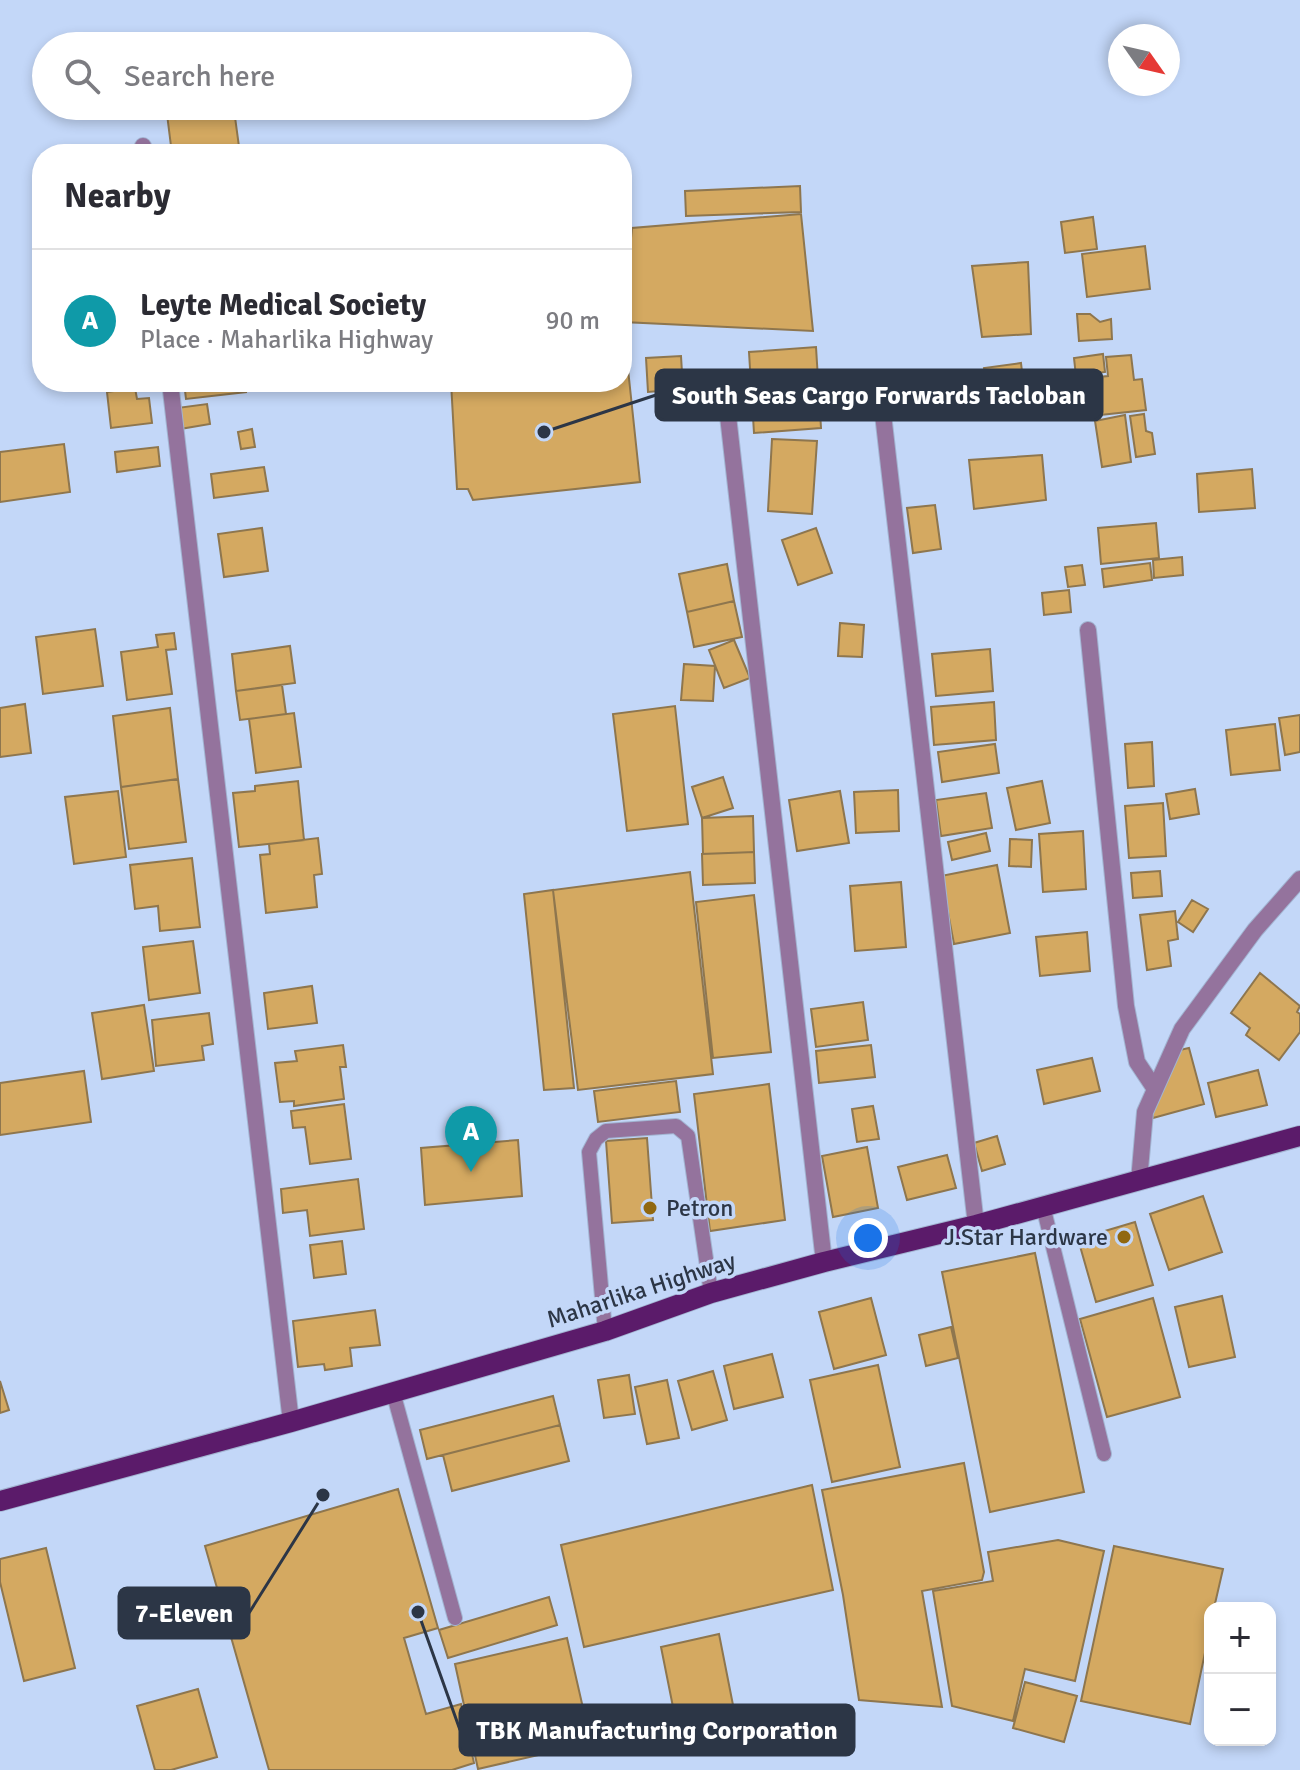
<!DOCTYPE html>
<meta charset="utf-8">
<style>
body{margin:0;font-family:Signika,sans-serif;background:#f7f7f7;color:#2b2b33}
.controls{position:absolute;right:24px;bottom:24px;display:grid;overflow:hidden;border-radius:16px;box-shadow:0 4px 12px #0003}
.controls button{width:72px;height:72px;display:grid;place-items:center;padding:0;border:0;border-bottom:2px solid #e1e1e2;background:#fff;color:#2b2b33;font:40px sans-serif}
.compass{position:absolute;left:1108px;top:24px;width:72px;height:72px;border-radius:50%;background:#fff;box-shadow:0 4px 12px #0003;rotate:124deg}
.you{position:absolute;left:868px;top:1238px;width:28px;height:28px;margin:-20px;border:6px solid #fff;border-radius:50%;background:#1a73e8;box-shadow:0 0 0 12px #1a73e833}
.badge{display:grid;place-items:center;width:52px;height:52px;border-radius:50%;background:#0f766e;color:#fff;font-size:26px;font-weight:700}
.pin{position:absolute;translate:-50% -66px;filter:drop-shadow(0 2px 4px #0008)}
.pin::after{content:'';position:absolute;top:42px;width:28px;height:24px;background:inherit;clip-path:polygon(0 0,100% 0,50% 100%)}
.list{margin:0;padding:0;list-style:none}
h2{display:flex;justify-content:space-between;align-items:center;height:104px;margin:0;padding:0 32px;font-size:34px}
h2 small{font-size:26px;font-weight:400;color:#7c7c81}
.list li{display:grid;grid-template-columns:52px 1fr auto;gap:24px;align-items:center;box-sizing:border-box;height:144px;padding:0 32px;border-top:2px solid #e1e1e2}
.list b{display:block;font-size:30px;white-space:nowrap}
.list p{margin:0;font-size:26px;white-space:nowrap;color:#7c7c81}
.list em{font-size:26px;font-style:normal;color:#7c7c81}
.icon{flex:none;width:44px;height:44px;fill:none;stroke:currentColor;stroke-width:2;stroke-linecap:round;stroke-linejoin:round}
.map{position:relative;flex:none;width:1300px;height:1770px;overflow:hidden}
.search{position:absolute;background:#fff;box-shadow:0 4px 12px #0003;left:32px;top:32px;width:600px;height:88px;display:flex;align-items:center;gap:20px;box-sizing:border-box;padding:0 28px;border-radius:44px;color:#7c7c81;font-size:30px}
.panel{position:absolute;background:#fff;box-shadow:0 4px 12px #0003;left:32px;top:144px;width:600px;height:248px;border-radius:32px}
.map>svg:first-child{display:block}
.building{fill:#d4a961;stroke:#8e764e;stroke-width:2}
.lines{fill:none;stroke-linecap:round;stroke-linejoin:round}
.service-casing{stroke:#a2b4d1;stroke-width:16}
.minor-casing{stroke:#a2b4d1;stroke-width:18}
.primary-casing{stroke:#a2b4d1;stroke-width:22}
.service{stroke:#94739d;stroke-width:14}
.minor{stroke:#94739d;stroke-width:16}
.primary{stroke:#5b1b6a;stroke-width:20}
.poi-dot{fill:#916810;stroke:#c3d7f8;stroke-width:3}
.labels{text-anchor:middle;stroke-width:7;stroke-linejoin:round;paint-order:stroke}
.poi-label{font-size:24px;fill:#2c3646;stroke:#c3d7f8;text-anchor:start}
.street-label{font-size:24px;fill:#2c3646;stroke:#c3d7f8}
.leader{fill:none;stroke:#2c3646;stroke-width:3}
.callout-dot{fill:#2c3646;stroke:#c3d7f8;stroke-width:3}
.callout{fill:#2c3646;stroke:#2c3646;stroke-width:3}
.callout-label{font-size:26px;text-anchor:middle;font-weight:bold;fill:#fff}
</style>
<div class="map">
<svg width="1300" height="1770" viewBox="0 0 1300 1770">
<rect width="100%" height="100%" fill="#c3d7f8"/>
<!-- building -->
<path class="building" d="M166 106H218L219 119 235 117 240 154H172Z
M800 186 801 212 686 216 685 191Z
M801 214 813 331 623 322 632 228Z
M1093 217 1097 249 1065 253 1061 222Z
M1145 246 1150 289 1087 297 1082 254Z
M1028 262 1031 334 982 337 972 266Z
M1077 314H1090L1100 322 1111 319 1112 339 1079 341Z
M622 322H623L640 482 473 500 468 489H457L451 382H622Z
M816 347 821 428 754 433 749 352Z
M1103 354 1105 372 1076 376 1074 358Z
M1131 355 1134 380 1142 379 1146 410 1082 417 1077 379 1108 376 1106 357Z
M681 356 683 389 648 392 646 358Z
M1021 363 1026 406 990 409 984 368Z
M184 382H245L246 392 186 399Z
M135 388 137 399 149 398 152 423 111 428 107 392Z
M207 404 210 424 180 429 177 408Z
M1144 414 1146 431 1152 433 1155 454 1136 457 1130 416Z
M1125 415 1131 462 1102 467 1095 421Z
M252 429 255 447 241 449 238 432Z
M772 439 817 441 812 514 768 511Z
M64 444 70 492 0 502V452Z
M158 447 160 466 117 472 115 452Z
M1042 455 1046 500 974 509 969 460Z
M264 467 268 491 214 498 211 474Z
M1252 469 1255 508 1199 512 1197 474Z
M935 505 941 549 913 553 907 508Z
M1156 523 1159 558 1101 564 1098 528Z
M262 528 268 571 224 577 218 534Z
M816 528 832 573 798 585 782 540Z
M1182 557 1183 575 1154 578 1153 560Z
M1150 563 1152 580 1104 587 1102 569Z
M727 564 734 601 687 612 679 574Z
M1082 565 1085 585 1068 587 1065 567Z
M1069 590 1071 612 1044 615 1042 593Z
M734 601 742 637 694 647 687 612Z
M840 623 864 625 862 657 838 656Z
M95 629 103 686 43 694 36 637Z
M174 633 176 649 166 650 172 694 127 700 121 652 158 647 156 635Z
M734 640 750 678 724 688 709 650Z
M290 646 295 683 236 691 232 654Z
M990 649 993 691 936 696 932 654Z
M684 664 715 666 713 701 681 700Z
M282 685 286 714 240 720 236 691Z
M994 702 996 740 934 745 931 707Z
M25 704 31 753 0 757V708Z
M675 706 688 824 627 831 613 714Z
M170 708 178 779 121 787 113 716Z
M294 713 301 767 256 773 249 719Z
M1300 715V752L1285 755 1279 718Z
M1275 724 1280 770 1231 775 1226 730Z
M1152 742 1154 786 1128 788 1125 744Z
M995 744 999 773 942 782 938 752Z
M723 777 733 808 702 818 692 787Z
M178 779 186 842 129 849 121 787Z
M298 781 304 840 239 847 233 793 255 791V786Z
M1042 781 1050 823 1016 830 1007 788Z
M1195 789 1199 814 1170 819 1166 794Z
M898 790 899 831 856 833 854 792Z
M118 791 126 857 74 864 65 797Z
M840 791 849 843 797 851 789 800Z
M986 793 992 828 941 836 936 800Z
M1163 803 1166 856 1129 858 1125 806Z
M753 816 754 852 703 854 702 818Z
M1083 831 1086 889 1043 892 1039 834Z
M986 833 990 851 952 860 948 842Z
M318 838 322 874 314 875 317 907 266 913 260 855 270 854 269 844Z
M1010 839 1032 840 1031 867 1009 866Z
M754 852 755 883 703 885 702 854Z
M192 858 200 927 160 931 158 906 135 909 130 865Z
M997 865 1010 933 954 944 941 876Z
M1160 871 1162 896 1133 898 1131 873Z
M690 872 713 1074 578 1090 553 890Z
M901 882 906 947 855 951 850 886Z
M553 890 574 1088 544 1090 524 894Z
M754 895 771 1052 713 1058 696 902Z
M1192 900 1208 909 1193 932 1178 922Z
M1175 911 1178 939 1168 941 1171 966 1147 970 1140 915Z
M1087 932 1090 971 1040 976 1036 937Z
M193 941 200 993 149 1000 143 947Z
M1260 973 1300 1006 1297 1012 1300 1014V1032L1279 1060 1246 1035 1250 1028 1231 1013Z
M312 986 317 1023 268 1029 264 993Z
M863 1002 868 1040 816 1047 811 1009Z
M144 1005 154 1071 102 1079 92 1013Z
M209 1013 213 1044 202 1046 204 1060 156 1066 152 1020Z
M343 1045 346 1067H340L344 1099 294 1106V1101L280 1102 275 1063 297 1061 295 1051Z
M871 1045 875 1077 819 1083 816 1051Z
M1189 1048 1204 1104 1153 1118 1150 1106 1175 1051Z
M1092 1058 1100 1091 1044 1104 1037 1070Z
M1258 1070 1267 1105 1216 1117 1208 1083Z
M84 1071 91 1122 0 1135V1083Z
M676 1081 680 1112 598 1122 594 1091Z
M769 1084 785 1220 710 1231 694 1094Z
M344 1104 351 1159 310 1164 305 1127 293 1128 291 1111Z
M873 1106 879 1139 857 1142 852 1109Z
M997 1136 1005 1164 982 1171 974 1143Z
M647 1138 653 1220 612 1223 606 1141Z
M518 1140 522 1196 425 1205 421 1148Z
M867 1147 878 1208 833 1217 822 1156Z
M947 1155 956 1188 907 1200 898 1167Z
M358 1179 364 1229 310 1236 307 1210 283 1213 281 1189Z
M1203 1196 1222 1252 1169 1270 1150 1214Z
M1135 1222 1153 1285 1096 1302 1078 1239Z
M342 1241 346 1274 314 1278 310 1245Z
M1035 1253 1084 1492 990 1512 942 1272Z
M1222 1296 1235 1357 1189 1367 1175 1307Z
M871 1298 886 1355 834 1369 819 1312Z
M1153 1298 1180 1397 1107 1417 1080 1319Z
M375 1310 380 1345 350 1348 352 1366 325 1370 324 1364 298 1367 293 1321Z
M951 1327 958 1358 926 1366 919 1335Z
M772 1354 783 1397 734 1409 724 1366Z
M878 1365 900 1467 832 1482 810 1380Z
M713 1371 727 1420 692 1430 678 1381Z
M629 1375 635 1414 604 1418 598 1380Z
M667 1380 679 1438 647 1444 635 1387Z
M0 1381 9 1410 0 1413Z
M553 1396 560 1425 427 1459 420 1430Z
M560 1425 569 1461 452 1491 443 1455Z
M964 1463 984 1572 982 1580 922 1591 942 1707 859 1700 843 1595 822 1490Z
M812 1485 833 1590 584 1647 561 1545Z
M398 1489 438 1628 404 1638 426 1714 461 1704 474 1763 452 1770H269L205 1546Z
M1058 1540 1104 1551 1075 1681 1025 1669 1013 1721 952 1706 933 1591 993 1581 988 1552Z
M1114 1546 1223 1569 1214 1608H1210V1629L1190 1724 1081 1701Z
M46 1548 75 1668 24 1681 0 1582V1559Z
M549 1597 557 1625 448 1658 439 1630Z
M719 1634 733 1705 675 1717 661 1647Z
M567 1638 591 1743 478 1769 455 1664Z
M1025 1682 1077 1696 1064 1742 1013 1728Z
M198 1689 217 1757 171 1770H155L137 1706Z"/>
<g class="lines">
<defs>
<path id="service" d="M1043 1206 1104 1454
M605 1331 589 1152 596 1139 606 1131 676 1126 688 1136 711 1293
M393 1392 455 1618"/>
<path id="minor" d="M143 146V154
M170 382 291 1422
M880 388 976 1225
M728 416 824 1262
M1088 630 1126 1006 1137 1062 1155 1089
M1139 1181 1145 1112 1182 1029 1255 930 1300 879"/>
<path id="primary" d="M0 1501 291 1422 605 1331 711 1293 824 1262 976 1225 1300 1136"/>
</defs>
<!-- service casing -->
<use href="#service" class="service-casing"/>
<!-- minor casing -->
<use href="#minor" class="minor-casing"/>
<!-- primary casing -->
<use href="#primary" class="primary-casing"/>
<!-- service -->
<use href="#service" class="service"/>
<!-- minor -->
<use href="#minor" class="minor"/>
<!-- primary -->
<use href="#primary" class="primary"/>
</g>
<!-- markers -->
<g class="poi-dot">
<circle cx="650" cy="1208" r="8"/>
<circle cx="1124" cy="1237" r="8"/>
</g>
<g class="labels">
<!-- poi labels -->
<g class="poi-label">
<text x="666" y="1216">Petron</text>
<text x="1108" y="1245" text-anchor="end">J.Star Hardware</text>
</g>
<!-- street labels -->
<g class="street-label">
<text transform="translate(641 1290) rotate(-18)" y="8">Maharlika Highway</text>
</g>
</g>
<!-- callouts -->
<path class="leader" d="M544 432L656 395M323 1495L249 1613M418 1612L460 1730"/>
<g class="callout-dot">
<circle cx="544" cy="432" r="8"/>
<circle cx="323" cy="1495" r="8"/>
<circle cx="418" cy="1612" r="8"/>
</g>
<g class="callout">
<rect x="656" y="370" width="446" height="50" rx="8"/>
<rect x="119" y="1588" width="130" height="50" rx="8"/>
<rect x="460" y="1705" width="394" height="50" rx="8"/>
</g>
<g class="callout-label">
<text x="879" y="404">South Seas Cargo Forwards Tacloban</text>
<text x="184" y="1622">7-Eleven</text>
<text x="657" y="1739">TBK Manufacturing Corporation</text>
</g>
</svg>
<div class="controls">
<button>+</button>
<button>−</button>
</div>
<svg class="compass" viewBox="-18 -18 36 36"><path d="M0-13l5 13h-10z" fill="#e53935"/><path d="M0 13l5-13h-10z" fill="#7c7c81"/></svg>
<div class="you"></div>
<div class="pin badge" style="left:471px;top:1172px;background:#0f9aa8">A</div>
<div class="search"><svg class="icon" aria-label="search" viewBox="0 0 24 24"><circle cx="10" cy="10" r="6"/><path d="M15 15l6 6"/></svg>Search here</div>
<section class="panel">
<h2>Nearby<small></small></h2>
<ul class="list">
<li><span class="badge" style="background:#0f9aa8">A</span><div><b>Leyte Medical Society</b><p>Place · Maharlika Highway</p></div><em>90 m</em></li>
</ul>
</section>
</div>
